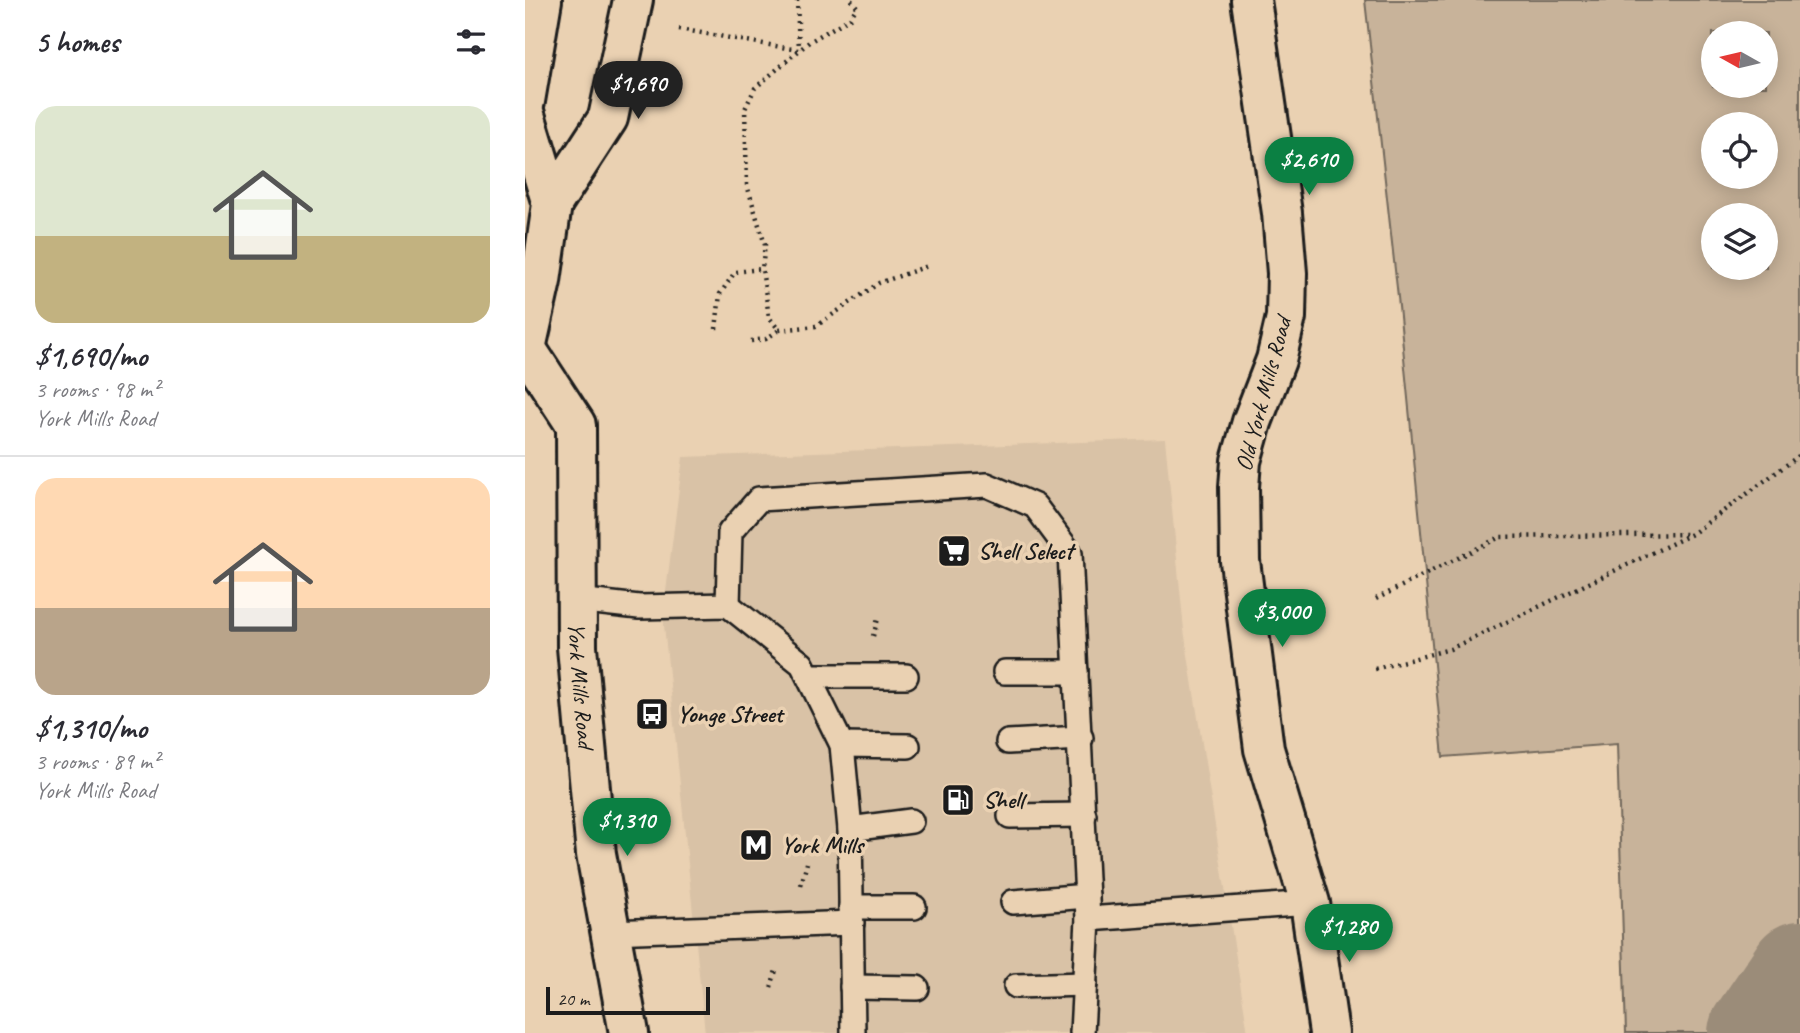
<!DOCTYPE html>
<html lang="en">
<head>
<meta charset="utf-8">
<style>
  :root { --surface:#fff; --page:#f2f2f3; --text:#2b2b33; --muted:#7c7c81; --line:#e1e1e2; --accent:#0b8043 }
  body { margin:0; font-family:Caveat,sans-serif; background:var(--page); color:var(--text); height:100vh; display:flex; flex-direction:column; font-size:26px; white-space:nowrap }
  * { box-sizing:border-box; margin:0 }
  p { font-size:23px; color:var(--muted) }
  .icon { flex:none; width:38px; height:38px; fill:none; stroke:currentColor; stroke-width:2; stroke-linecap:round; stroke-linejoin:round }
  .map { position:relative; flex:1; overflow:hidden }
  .panel { display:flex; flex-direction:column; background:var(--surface); width:525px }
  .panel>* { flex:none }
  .needle { width:46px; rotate:278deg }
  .tools { position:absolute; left:1176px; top:21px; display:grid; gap:14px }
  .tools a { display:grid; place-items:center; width:77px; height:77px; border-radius:50%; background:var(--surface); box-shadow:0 4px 18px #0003; font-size:35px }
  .scale { position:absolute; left:21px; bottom:18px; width:164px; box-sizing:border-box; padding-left:7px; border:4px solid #1c1c1c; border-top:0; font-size:19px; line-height:24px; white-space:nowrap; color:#1c1c1c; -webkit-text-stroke:5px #ead1b2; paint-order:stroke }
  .price { position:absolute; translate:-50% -60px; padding:0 16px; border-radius:24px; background:var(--accent); color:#fff; font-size:23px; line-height:46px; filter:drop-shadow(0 2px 4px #0008) }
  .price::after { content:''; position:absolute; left:50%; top:42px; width:21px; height:16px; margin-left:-10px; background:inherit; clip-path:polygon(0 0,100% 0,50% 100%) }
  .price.on { background:#222; color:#fff }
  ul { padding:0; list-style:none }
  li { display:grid; align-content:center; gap:14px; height:371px; padding:0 35px }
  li+li { border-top:2px solid var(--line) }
  li span { display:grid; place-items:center; height:217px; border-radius:21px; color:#555 }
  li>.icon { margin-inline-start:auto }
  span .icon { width:126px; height:126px; fill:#fffc; stroke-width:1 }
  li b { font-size:30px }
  h2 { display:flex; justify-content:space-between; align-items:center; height:84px; padding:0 35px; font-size:30px }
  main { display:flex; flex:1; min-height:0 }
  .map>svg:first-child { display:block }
  .built { fill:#d9c2a6 }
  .park { fill:#c8b39a; stroke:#72685b; stroke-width:2; fill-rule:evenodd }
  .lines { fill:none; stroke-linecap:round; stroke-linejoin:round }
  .river { stroke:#9b8c79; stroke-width:100 }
  .service-casing { stroke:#1c1c1c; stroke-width:28 }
  .minor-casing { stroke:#1c1c1c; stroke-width:44 }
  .secondary-casing { stroke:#1c1c1c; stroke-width:44 }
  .path { stroke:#1c1c1c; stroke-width:4.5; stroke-dasharray:2 5; stroke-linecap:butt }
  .service { stroke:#ead1b2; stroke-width:23 }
  .minor { stroke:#ead1b2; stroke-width:38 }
  .secondary { stroke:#ead1b2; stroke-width:38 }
  .labels { text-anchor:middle; stroke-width:7; stroke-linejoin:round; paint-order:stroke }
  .street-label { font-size:24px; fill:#1c1c1c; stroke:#ead1b2 }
  .poi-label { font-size:24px; font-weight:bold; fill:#1c1c1c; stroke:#ead1b2; text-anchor:start }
</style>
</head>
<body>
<main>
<section class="panel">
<h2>5 homes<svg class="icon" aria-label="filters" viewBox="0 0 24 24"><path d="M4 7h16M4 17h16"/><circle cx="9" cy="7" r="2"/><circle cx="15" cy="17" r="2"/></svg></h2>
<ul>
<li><span style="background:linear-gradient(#dfe7d0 60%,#c2b280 0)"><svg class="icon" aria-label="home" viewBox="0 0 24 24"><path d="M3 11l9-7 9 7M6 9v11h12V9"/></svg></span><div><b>$1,690/mo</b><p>3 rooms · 98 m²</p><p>York Mills Road</p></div></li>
<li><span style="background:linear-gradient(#ffd9b3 60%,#b9a48a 0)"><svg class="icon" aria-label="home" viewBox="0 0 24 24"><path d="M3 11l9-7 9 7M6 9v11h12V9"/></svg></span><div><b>$1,310/mo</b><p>3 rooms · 89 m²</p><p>York Mills Road</p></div></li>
</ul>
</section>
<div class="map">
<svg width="1275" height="1033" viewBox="0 0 1275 1033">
  <rect width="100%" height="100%" fill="#ead1b2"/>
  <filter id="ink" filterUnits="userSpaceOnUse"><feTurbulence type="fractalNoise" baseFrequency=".0143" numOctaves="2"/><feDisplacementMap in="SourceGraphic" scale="14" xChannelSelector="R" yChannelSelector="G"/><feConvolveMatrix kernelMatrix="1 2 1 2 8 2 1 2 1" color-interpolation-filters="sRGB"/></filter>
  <g filter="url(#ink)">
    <!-- built -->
    <path class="built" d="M 640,439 L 659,630 L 723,1033 L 180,1033 L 138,615 L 158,457 Z"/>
    <!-- park -->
    <path class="park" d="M 840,0 L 1275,0 L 1275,1033 L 1101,1033 L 1092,744 L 918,757 L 874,306 ZM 1188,33 L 1241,33 L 1241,86 L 1188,86 ZM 1188,124 L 1241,124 L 1241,177 L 1188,177 ZM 1188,215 L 1241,215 L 1241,268 L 1188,268 Z"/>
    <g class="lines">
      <!-- river -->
      <path class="river" d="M 1233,1033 L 1275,971"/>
      <defs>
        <g id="service">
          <path d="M 52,600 L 114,607 L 203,605 L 277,664 L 317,745 L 325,829 L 328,1033"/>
          <path d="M 203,605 L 205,532 L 234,499 L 462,485 L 510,506 L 545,553 L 563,919"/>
          <path d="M 480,672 L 551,672"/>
          <path d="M 284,676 L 381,676"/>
          <path d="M 483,742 L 556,738"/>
          <path d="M 317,745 L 383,746"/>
          <path d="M 485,816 L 559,815"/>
          <path d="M 325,829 L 386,821"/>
          <path d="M 488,902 L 562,896"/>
          <path d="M 326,907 L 389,907"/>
          <path d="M 85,932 L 327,923"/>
          <path d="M 491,986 L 560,984"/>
          <path d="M 327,987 L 392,988"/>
          <path d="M 557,1033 L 563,919 L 785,903"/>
        </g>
        <path id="minor" d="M 726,0 L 757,213 L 762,273 L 761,317 L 751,360 L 727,422 L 716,461 L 714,487 L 715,561 L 739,749 L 785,903 L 804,1033"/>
        <g id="secondary">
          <path d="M 0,101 L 17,0"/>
          <path d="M 0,115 L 27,204 L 16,281 L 0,353"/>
          <path d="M 27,204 L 83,118 L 108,0"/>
          <path id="s1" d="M 2,350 L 51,425 L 52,647 L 71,854 L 104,1033"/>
        </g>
      </defs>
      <!-- service casing -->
      <use href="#service" class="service-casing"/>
      <!-- minor casing -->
      <use href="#minor" class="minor-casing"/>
      <!-- secondary casing -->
      <use href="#secondary" class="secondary-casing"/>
      <!-- path -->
      <g class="path">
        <path d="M 272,0 L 274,49"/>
        <path d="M 326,0 L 332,7 L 325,18 L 284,42 L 230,88 L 220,109 L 222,185 L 240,245 L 237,269 L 244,317 L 254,330 L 291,326 L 354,283 L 403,266"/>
        <path d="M 154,29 L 273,50"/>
        <path d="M 191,329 L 195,294 L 210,272 L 237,269"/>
        <path d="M 226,341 L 241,339 L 254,330"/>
        <path d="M 851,599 L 975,537 L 1165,534"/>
        <path d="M 348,636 L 353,619"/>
        <path d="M 850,669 L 925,649 L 1167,534 L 1275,455"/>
        <path d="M 276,885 L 282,863"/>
        <path d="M 246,987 L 252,967"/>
      </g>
      <!-- service -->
      <use href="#service" class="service"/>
      <!-- minor -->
      <use href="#minor" class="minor"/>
      <!-- secondary -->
      <use href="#secondary" class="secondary"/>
    </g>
  </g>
  <!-- icons -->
  <defs>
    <symbol id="supermarket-square" viewBox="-11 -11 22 22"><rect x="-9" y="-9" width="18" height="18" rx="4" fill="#1c1c1c" stroke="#ead1b2"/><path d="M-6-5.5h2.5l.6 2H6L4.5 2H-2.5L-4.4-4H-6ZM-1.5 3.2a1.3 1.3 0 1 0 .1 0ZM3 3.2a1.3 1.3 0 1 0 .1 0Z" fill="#fff"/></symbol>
    <symbol id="bus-square" viewBox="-11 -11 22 22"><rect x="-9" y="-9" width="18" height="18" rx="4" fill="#1c1c1c" stroke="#ead1b2"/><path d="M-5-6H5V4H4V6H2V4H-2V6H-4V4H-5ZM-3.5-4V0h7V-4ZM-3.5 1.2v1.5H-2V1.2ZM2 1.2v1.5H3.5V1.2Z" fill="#fff"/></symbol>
    <symbol id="fuel-square" viewBox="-11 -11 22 22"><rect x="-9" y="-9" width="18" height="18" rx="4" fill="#1c1c1c" stroke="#ead1b2"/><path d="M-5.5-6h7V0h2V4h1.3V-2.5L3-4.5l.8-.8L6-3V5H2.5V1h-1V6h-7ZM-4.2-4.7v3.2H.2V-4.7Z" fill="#fff"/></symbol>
    <symbol id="metro-square" viewBox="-11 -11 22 22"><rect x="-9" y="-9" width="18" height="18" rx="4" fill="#1c1c1c" stroke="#ead1b2"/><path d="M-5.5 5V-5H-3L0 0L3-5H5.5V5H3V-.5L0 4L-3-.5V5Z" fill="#fff"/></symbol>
  </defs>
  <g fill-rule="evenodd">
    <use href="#supermarket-square" x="410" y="532" width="38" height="38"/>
    <use href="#bus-square" x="108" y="695" width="38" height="38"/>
    <use href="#fuel-square" x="414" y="781" width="38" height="38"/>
    <use href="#metro-square" x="212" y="826" width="38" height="38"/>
  </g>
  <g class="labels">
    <!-- street labels -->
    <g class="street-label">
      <text transform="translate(738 394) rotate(-75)" y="8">Old York Mills Road</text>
      <text dy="8" stroke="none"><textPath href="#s1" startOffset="350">York Mills Road</textPath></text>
    </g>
    <!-- poi labels -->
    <g class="poi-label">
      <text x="453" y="559">Shell Select</text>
      <text x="152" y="722">Yonge Street</text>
      <text x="458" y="808">Shell</text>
      <text x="256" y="853">York Mills</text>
    </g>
  </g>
</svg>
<div class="tools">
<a><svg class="needle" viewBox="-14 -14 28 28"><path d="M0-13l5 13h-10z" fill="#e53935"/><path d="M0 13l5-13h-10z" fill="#7c7c81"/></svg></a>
<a><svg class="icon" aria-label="locate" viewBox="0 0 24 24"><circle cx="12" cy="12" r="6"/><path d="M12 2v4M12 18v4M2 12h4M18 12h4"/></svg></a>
<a><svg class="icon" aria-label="layers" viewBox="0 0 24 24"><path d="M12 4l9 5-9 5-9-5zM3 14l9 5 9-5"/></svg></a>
</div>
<div class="scale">20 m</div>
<b class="price on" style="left:113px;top:121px">$1,690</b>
<b class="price" style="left:784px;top:197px">$2,610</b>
<b class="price" style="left:757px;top:649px">$3,000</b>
<b class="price" style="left:102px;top:858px">$1,310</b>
<b class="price" style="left:824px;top:964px">$1,280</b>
</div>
</main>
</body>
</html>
